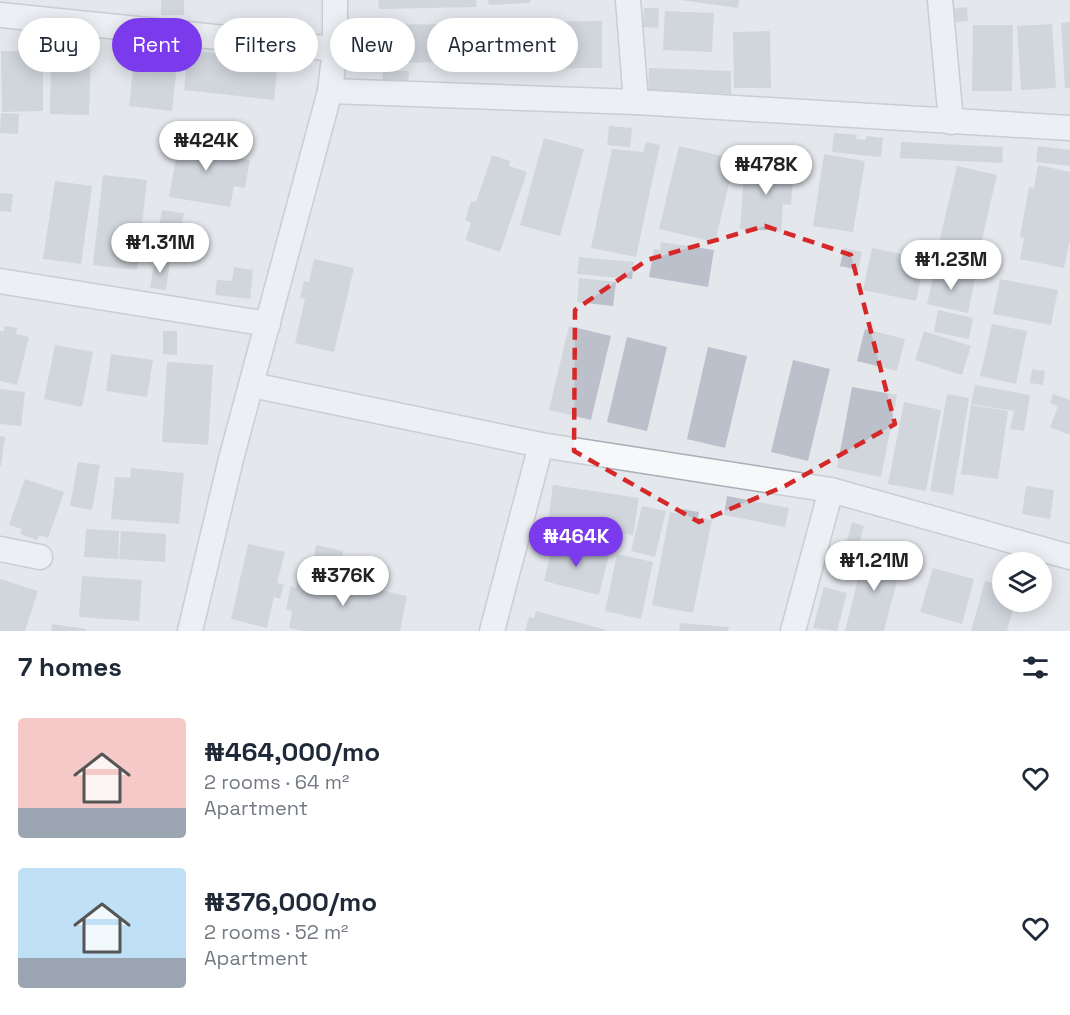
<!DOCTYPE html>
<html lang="en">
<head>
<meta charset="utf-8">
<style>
  :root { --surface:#fff; --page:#f2f2f3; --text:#1f2937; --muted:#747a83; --accent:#7c3aed }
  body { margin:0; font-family:"Space Grotesk",sans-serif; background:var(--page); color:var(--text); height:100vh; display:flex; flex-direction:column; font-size:22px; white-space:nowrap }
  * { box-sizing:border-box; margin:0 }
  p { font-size:20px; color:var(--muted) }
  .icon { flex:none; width:33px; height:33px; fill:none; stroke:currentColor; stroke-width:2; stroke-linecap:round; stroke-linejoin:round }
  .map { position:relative; height:631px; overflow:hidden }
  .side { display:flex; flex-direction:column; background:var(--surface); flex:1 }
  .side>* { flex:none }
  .guide { position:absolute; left:18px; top:18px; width:600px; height:54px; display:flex; gap:12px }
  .tools { position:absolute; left:992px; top:552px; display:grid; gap:12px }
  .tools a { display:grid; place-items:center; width:60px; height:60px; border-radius:50%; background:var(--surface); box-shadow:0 3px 15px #0003; font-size:30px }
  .price { position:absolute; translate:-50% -51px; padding:0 14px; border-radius:21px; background:#fff; color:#222; font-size:20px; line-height:39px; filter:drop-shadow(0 2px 3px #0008) }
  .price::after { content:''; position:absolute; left:50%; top:36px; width:18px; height:14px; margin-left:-9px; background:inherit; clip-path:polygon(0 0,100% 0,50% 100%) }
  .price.selected { background:var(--accent); color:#fff }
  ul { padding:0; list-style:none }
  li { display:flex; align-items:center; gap:18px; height:150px; padding:0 18px }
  li span { display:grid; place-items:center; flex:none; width:168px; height:120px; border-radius:6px; color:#555 }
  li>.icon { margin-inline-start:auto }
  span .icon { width:72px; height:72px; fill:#fffc; stroke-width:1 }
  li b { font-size:26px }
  h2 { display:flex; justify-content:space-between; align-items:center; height:72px; padding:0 18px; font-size:26px }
  .pill { padding:0 21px; border-radius:27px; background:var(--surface); box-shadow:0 3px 15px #0003; font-size:21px; line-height:54px }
  .pill.selected { background:var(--accent); color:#fff }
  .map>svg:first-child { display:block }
  .building { fill:#bbc0ca }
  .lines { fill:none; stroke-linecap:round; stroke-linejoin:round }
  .minor-casing { stroke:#a9aeb7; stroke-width:27 }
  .minor { stroke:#f7f8fa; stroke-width:24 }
  .marked { fill:none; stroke:#d62828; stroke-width:4.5; stroke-dasharray:12 8; stroke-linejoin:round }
</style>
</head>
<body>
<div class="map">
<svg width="1070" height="631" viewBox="0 0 1070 631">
  <rect width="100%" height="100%" fill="#e4e7ec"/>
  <!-- building -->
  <g class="building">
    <rect x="161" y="0" width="23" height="15"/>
    <path d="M 378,0 L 476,0 L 477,7 L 379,9 Z"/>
    <path d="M 488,0 L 530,0 L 530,3 L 489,5 Z"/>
    <path d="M 681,0 L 739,0 L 738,8 Z"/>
    <path d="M 967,7 L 968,21 L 948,23 L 947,9 Z"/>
    <path d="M 644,8 L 659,8 L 658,28 L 643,27 Z"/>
    <path d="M 665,11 L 714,13 L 712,52 L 663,50 Z"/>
    <path d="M 602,21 L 602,68 L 486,69 L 485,42 L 491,42 L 491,22 Z"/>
    <path d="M 1070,22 L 1070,88 L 1065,88 L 1061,23 Z"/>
    <path d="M 457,24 L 457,62 L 366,63 L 365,25 Z"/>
    <path d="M 1052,24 L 1056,88 L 1021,90 L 1017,26 Z"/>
    <path d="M 973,25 L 1013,25 L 1012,91 L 972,91 Z"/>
    <path d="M 770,31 L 771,88 L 734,88 L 733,32 Z"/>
    <path d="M 51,50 L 91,51 L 89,115 L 50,114 Z"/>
    <path d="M 188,50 L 278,60 L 274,100 L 184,90 Z"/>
    <path d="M 1,51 L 43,51 L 43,111 L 2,112 Z"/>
    <path d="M 135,52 L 178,57 L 172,111 L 129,106 Z"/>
    <path d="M 649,68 L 731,71 L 731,94 L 648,91 Z"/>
    <path d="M 383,71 L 409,71 L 408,88 L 382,88 Z"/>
    <path d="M 1,113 L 19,114 L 18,134 L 0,133 Z"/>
    <path d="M 609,126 L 632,128 L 630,147 L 607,145 Z"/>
    <path d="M 181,131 L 219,138 L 216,154 L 250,160 L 245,188 L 234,186 L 230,207 L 169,197 Z"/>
    <path d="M 834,133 L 857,135 L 856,139 L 866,140 L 866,136 L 883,138 L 881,157 L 832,152 Z"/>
    <path d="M 544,138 L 584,149 L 560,236 L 520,225 Z"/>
    <path d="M 646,142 L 660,145 L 636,257 L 591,248 L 612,149 L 643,152 Z"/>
    <path d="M 901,142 L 1003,147 L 1002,163 L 900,158 Z"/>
    <path d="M 679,146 L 735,159 L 715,242 L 659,229 Z"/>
    <path d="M 1038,146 L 1070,150 L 1070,166 L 1036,162 Z"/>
    <path d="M 824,154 L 865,161 L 853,232 L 813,226 Z"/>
    <path d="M 492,155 L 510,161 L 509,166 L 527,172 L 500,252 L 465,240 L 471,223 L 465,220 L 471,201 L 476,202 Z"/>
    <path d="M 745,162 L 794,166 L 791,205 L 783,204 L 781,231 L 740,229 Z"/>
    <path d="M 1038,165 L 1070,172 L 1070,240 L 1064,268 L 1020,259 L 1024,238 L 1020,237 L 1029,187 L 1034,188 Z"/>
    <path d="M 957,166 L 997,175 L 977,260 L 937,252 Z"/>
    <path d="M 103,175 L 147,180 L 137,270 L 93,265 Z"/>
    <path d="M 55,181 L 92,186 L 81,264 L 43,259 Z"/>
    <path d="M 0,193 L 13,194 L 11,212 L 0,211 Z"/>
    <path d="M 162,210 L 184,213 L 176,256 L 154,253 Z"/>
    <path d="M 661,242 L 714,250 L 708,287 L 649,277 L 654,249 L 660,250 Z"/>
    <path d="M 844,248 L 862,252 L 858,270 L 840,266 Z"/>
    <path d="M 872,248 L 925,259 L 916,301 L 863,290 Z"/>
    <path d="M 579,257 L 634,262 L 632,279 L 577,274 Z"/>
    <path d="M 155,258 L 170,260 L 166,290 L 150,288 Z"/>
    <path d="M 314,259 L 354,268 L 334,352 L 295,343 L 305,299 L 300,298 L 304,281 L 309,282 Z"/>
    <path d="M 234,267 L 253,270 L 250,299 L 215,295 L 217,280 L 232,281 Z"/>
    <path d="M 935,269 L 975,278 L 968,313 L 927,304 Z"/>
    <path d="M 579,278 L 616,282 L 613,306 L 577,302 Z"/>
    <path d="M 1000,279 L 1058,290 L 1051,325 L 993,314 Z"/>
    <path d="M 938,310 L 973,318 L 969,339 L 934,332 Z"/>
    <path d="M 992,324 L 1027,331 L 1016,384 L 980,376 Z"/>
    <path d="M 5,326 L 17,328 L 16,334 L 29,337 L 17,385 L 0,381 L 0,331 L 4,331 Z"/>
    <path d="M 569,326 L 611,336 L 591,420 L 549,410 Z"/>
    <path d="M 865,329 L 905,339 L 897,371 L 857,361 Z"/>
    <path d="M 163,331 L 177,331 L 177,355 L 163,354 Z"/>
    <path d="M 924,331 L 971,346 L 962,375 L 915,360 Z"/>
    <path d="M 627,337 L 667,347 L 647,431 L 607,422 Z"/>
    <path d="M 55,345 L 93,352 L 82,407 L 44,399 Z"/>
    <path d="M 708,347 L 747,356 L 725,448 L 687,439 Z"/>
    <path d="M 111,354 L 153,360 L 147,397 L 106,391 Z"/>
    <path d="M 793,360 L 830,369 L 808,461 L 771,452 Z"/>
    <path d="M 167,362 L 213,365 L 208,445 L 162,442 Z"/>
    <path d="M 1032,369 L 1045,371 L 1043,385 L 1030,383 Z"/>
    <path d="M 975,385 L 1030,395 L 1024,431 L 1010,429 L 1014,411 L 971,404 Z"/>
    <path d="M 852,387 L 897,395 L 881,477 L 837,468 Z"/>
    <path d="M 0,389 L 25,392 L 21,426 L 0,424 Z"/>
    <path d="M 947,394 L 969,398 L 953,495 L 930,491 Z"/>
    <path d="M 1053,394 L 1070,400 L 1070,435 L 1050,427 L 1058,406 L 1050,403 Z"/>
    <path d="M 904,402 L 941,410 L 926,491 L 888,484 Z"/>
    <path d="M 971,405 L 1008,411 L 998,479 L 961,474 Z"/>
    <path d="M 0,436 L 5,437 L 1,466 L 0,465 Z"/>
    <path d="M 78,462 L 100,465 L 92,510 L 70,506 Z"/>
    <path d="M 131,468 L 184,473 L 179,524 L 111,519 L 115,477 L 130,478 Z"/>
    <path d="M 25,479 L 64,492 L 48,538 L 39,535 L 37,540 L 20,534 L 22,529 L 9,525 Z"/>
    <path d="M 553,485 L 639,498 L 633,535 L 548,522 Z"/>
    <path d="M 1026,486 L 1054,490 L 1050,519 L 1022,514 Z"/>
    <path d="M 727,496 L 789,508 L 785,527 L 724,515 Z"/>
    <path d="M 642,506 L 666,511 L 655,557 L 631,551 Z"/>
    <path d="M 682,509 L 699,512 L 698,518 L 712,520 L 693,613 L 652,605 L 670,512 L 680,514 Z"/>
    <path d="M 852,522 L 864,526 L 859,544 L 847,541 Z"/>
    <path d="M 86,529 L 119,531 L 118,559 L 84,557 Z"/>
    <path d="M 121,531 L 166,534 L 165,562 L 119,559 Z"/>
    <path d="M 554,541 L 609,555 L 599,595 L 544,581 Z"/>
    <path d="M 248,544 L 285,552 L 277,583 L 284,585 L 280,599 L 274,597 L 267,628 L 231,619 Z"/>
    <path d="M 316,545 L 343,551 L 341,562 L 314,556 Z"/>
    <path d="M 866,548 L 903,557 L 884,631 L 845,631 Z"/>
    <path d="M 617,554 L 653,562 L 641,619 L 605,611 Z"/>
    <path d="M 933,568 L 974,579 L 962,624 L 920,612 Z"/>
    <path d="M 300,572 L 407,596 L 400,631 L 304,631 L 289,628 L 292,611 L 286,609 L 291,586 L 296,588 Z"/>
    <path d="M 82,576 L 142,580 L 139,621 L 79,617 Z"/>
    <path d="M 1041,576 L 1047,578 L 1043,593 L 1041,593 Z"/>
    <path d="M 0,579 L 38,591 L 25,631 L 0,631 Z"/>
    <path d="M 985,581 L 1002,586 L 1002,602 L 1015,602 L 1007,631 L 971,631 Z"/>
    <path d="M 824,587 L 847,593 L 837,631 L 813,628 Z"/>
    <path d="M 536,611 L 606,630 L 606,631 L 525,631 L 529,617 L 534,618 Z"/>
    <path d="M 680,623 L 729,627 L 728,631 L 679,631 Z"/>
    <path d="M 52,624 L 86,629 L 85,631 L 51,631 Z"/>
  </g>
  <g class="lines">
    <defs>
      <g id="minor">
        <path d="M 628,0 L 636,102"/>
        <path d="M 940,0 L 951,122"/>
        <path d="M 0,15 L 335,49"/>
        <path d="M 330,91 L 636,102 L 1070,128"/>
        <path d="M 0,281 L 268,324"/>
        <path d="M 252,385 L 541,445 L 831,490 L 1070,557"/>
        <path d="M 0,549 L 40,557"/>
        <path d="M 190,631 L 231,459 L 330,91 L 335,49 L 335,0"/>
        <path d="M 492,631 L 541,445"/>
        <path d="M 793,631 L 831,490"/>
      </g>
    </defs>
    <!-- minor casing -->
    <use href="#minor" class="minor-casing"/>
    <!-- minor -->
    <use href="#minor" class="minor"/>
  </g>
  <!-- marked area -->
  <path d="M0 0H1070V631H0ZM 765,226 L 851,255 L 895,424 L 785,486 L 699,522 L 574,451 L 575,310 L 647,260 Z" fill="#e4e7ec" fill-opacity=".55" fill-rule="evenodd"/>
  <path class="marked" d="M 765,226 L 851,255 L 895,424 L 785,486 L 699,522 L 574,451 L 575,310 L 647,260 Z"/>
</svg>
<div class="tools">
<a><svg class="icon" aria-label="layers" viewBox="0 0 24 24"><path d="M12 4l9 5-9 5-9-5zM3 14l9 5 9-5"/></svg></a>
</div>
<b class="price" style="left:206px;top:172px">₦424K</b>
<b class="price" style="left:766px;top:196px">₦478K</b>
<b class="price" style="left:160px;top:274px">₦1.31M</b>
<b class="price" style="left:951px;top:291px">₦1.23M</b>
<b class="price selected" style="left:576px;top:568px">₦464K</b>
<b class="price" style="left:874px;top:592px">₦1.21M</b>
<b class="price" style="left:343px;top:607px">₦376K</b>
<div class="guide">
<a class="pill">Buy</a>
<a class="pill selected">Rent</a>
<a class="pill">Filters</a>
<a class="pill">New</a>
<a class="pill">Apartment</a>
</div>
</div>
<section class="side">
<h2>7 homes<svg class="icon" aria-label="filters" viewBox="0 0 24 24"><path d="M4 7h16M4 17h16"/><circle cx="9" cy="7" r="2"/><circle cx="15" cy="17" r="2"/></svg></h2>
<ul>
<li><span style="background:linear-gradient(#f6c9c9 75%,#9aa5b1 0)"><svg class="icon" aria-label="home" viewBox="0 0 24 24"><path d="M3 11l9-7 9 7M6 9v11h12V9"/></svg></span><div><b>₦464,000/mo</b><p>2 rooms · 64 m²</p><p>Apartment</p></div><svg class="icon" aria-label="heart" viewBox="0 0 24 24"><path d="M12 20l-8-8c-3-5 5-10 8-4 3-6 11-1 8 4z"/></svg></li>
<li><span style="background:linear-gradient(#bfe0f5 75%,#9aa5b1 0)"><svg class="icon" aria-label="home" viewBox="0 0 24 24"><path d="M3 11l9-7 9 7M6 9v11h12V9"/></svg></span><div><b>₦376,000/mo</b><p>2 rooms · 52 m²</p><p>Apartment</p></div><svg class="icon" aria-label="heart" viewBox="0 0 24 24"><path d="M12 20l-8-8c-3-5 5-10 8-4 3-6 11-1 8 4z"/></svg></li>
</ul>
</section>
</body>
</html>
